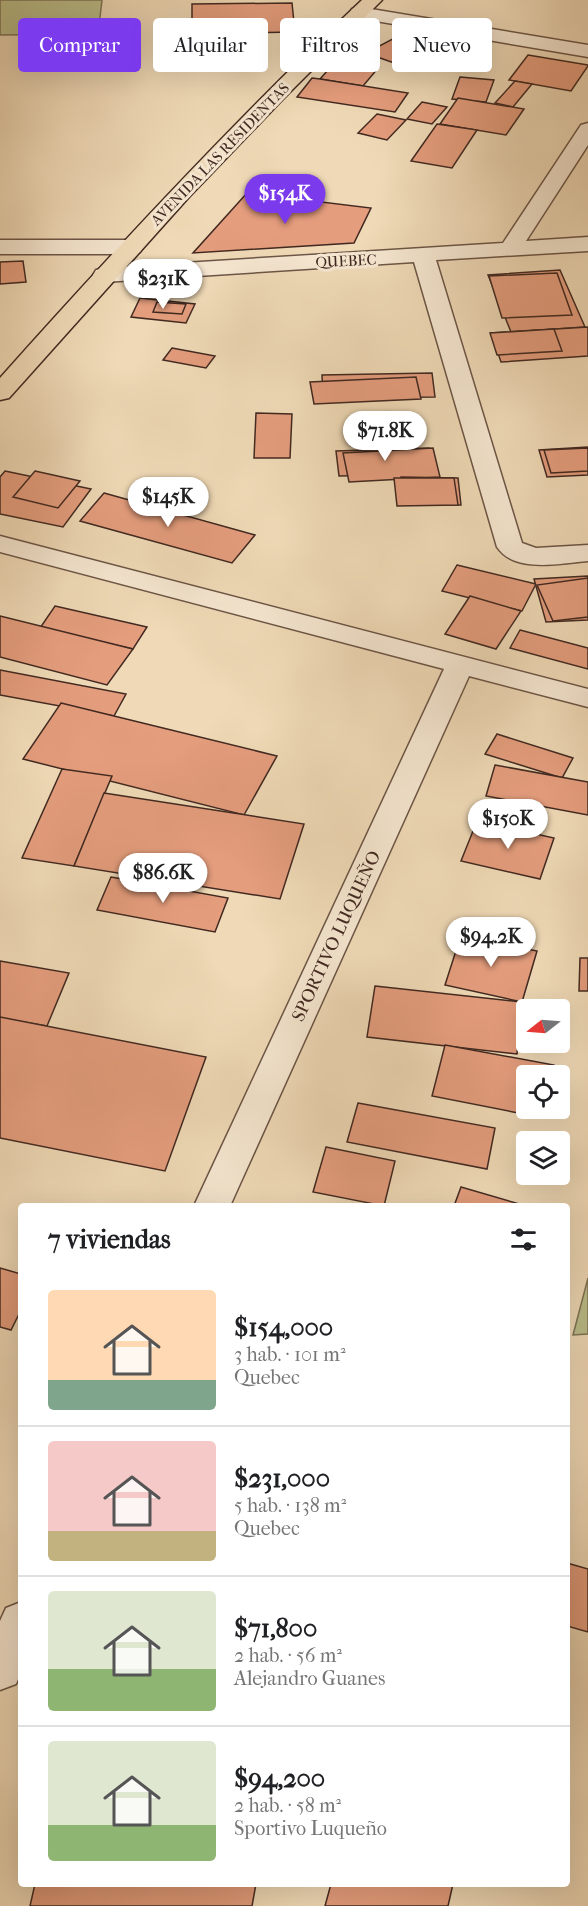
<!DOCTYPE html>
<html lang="es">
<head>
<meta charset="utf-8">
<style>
  :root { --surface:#fff; --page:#f6f6f6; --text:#202124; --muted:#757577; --line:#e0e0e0; --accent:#7c3aed }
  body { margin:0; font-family:"IM FELL French Canon",serif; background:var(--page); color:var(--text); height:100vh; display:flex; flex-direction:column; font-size:22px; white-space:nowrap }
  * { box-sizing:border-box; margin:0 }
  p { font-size:20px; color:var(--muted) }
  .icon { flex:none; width:33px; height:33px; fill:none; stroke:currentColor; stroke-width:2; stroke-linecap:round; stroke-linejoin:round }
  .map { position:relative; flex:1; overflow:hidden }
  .details { position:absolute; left:18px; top:1203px; width:552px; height:684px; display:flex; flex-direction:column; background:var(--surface); border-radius:6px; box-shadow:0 6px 24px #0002 }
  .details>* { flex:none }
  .top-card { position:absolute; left:18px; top:18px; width:552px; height:54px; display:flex; gap:12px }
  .needle { width:39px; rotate:253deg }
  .buttons { position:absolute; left:516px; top:999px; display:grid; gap:12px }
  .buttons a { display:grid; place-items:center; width:54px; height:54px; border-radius:6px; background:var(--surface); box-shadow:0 6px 24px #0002; font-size:30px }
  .price { position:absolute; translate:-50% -51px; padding:0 14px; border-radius:21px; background:#fff; color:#222; font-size:20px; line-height:39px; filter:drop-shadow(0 2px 3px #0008) }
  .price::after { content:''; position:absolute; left:50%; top:36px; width:18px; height:14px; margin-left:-9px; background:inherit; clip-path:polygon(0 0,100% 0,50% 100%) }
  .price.active { background:var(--accent); color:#fff }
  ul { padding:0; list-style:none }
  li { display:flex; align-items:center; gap:18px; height:150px; padding:0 30px }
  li+li { border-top:2px solid var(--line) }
  li span { display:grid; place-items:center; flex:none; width:168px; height:120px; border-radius:6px; color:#555 }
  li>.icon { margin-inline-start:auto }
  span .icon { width:72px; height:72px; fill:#fffc; stroke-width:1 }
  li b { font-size:26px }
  h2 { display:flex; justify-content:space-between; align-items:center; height:72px; padding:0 30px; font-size:26px }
  .pill { padding:0 21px; border-radius:6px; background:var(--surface); box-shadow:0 6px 24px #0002; font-size:21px; line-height:54px }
  .pill.active { background:var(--accent); color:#fff }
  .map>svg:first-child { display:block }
  .green { fill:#bbbf8c; stroke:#7e7456; stroke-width:1.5 }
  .building { fill:#e49d7d; stroke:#412921; stroke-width:1.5 }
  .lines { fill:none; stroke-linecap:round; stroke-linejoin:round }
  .minor-casing { stroke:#6c5546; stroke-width:3 }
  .primary-casing { stroke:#412921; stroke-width:3 }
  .minor { fill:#f5e6d0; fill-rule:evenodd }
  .primary { fill:#efd9b6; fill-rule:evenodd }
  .labels { text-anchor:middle; stroke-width:6; stroke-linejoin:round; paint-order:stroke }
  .far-street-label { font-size:15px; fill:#412921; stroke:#f5e6d0 }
  .street-label { font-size:18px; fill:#412921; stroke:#f5e6d0 }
</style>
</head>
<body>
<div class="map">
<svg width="588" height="1906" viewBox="0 0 588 1906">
  <rect width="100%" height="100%" fill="#efd9b6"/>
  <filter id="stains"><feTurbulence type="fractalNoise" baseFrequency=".00333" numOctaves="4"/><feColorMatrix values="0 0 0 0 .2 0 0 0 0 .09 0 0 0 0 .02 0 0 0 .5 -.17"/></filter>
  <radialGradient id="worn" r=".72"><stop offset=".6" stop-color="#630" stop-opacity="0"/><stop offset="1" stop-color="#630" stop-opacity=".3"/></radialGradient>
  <!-- green -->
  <g class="green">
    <path d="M 0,0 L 102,0 L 98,34 L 0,35 Z"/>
    <path d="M 588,1278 L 588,1334 L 573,1335 Z"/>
  </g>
  <!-- building -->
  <g class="building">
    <path d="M 292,3 L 295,32 L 192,34 L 192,4 Z"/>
    <path d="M 402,34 L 449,51 L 414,70 L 366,53 Z"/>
    <path d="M 528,55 L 588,65 L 588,66 L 571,91 L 509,80 Z"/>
    <path d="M 337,60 L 379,67 L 363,86 L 320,79 Z"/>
    <path d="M 460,77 L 494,80 L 486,102 L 452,99 Z"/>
    <path d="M 312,78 L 320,79 L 408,93 L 395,112 L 297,97 Z"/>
    <path d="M 515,81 L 532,84 L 513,107 L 495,103 Z"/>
    <path d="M 458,98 L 524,109 L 506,135 L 440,124 Z"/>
    <path d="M 422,102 L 447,107 L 432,124 L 407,119 Z"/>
    <path d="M 377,114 L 406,120 L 387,140 L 358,133 Z"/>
    <path d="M 437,124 L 477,130 L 452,168 L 411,161 Z"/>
    <path d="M 247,193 L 371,208 L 354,243 L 193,253 Z"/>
    <path d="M 23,261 L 26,282 L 0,284 L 0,262 Z"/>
    <path d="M 560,270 L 585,327 L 511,332 L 488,275 Z"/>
    <path d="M 557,273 L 572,315 L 502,318 L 489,276 Z"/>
    <path d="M 140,298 L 195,304 L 186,323 L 131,317 Z"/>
    <path d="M 157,302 L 186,304 L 182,314 L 153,312 Z"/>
    <path d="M 588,327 L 588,356 L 501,362 L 491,333 Z"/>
    <path d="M 554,329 L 562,351 L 497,355 L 490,333 Z"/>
    <path d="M 172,348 L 215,356 L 206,368 L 163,360 Z"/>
    <path d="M 432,373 L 435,397 L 323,398 L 322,375 Z"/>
    <path d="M 416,377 L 421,399 L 314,404 L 310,382 Z"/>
    <path d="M 256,413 L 292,414 L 290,458 L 254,458 Z"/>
    <path d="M 588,447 L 588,475 L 547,477 L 539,450 Z"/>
    <path d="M 429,448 L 433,474 L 339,476 L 336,451 Z"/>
    <path d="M 433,448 L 440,477 L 349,482 L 343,453 Z"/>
    <path d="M 588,448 L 588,471 L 551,473 L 544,450 Z"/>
    <path d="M 5,471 L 91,489 L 63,527 L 0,514 L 0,477 Z"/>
    <path d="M 35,471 L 80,481 L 58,508 L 13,497 Z"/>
    <path d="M 401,477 L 458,478 L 461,505 L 403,505 Z"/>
    <path d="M 394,478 L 454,478 L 458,505 L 397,506 Z"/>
    <path d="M 104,493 L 255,535 L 232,563 L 80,521 Z"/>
    <path d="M 457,565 L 536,584 L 522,611 L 442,591 Z"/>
    <path d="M 588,576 L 588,620 L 546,622 L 534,579 Z"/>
    <path d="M 588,578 L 588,617 L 553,621 L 537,585 Z"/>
    <path d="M 470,596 L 521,611 L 496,649 L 445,634 Z"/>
    <path d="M 55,606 L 147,627 L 133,649 L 40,628 Z"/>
    <path d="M 0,616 L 133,649 L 107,685 L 0,657 Z"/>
    <path d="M 520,630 L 588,648 L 588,669 L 510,648 Z"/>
    <path d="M 0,670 L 126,694 L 114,716 L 0,695 Z"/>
    <path d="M 61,703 L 114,716 L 277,756 L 244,815 L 23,759 Z"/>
    <path d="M 497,734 L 573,758 L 562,778 L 485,754 Z"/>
    <path d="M 495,765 L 588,782 L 588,815 L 486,796 Z"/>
    <path d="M 62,769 L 112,776 L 74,866 L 22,858 Z"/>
    <path d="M 104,793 L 304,824 L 280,899 L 74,866 Z"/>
    <path d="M 477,821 L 554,838 L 540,879 L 461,861 Z"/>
    <path d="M 111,877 L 228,898 L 215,932 L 97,910 Z"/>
    <path d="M 461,935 L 537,951 L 522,1002 L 445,985 Z"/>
    <path d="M 580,958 L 588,958 L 588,991 L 579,991 Z"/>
    <path d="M 0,961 L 69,973 L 47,1026 L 0,1018 Z"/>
    <path d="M 375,986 L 522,1002 L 517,1054 L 367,1037 Z"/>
    <path d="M 0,1017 L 206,1057 L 165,1171 L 0,1138 Z"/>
    <path d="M 445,1045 L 554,1065 L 552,1076 L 526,1076 L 526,1108 L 546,1108 L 544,1118 L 432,1096 Z"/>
    <path d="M 358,1103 L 495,1128 L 487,1169 L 347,1142 Z"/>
    <path d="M 326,1147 L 395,1161 L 384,1206 L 313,1192 Z"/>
    <path d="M 461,1187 L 526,1206 L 454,1206 Z"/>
    <path d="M 0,1268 L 21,1274 L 21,1310 L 11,1330 L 0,1327 Z"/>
    <path d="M 567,1563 L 588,1569 L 588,1632 L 567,1626 Z"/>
    <path d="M 35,1884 L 256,1884 L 252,1906 L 30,1906 Z"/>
    <path d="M 331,1884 L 453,1884 L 448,1906 L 325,1906 Z"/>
  </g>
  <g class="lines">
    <defs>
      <g id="minor">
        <path d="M 359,7 L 588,45 L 588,57 L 352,17 L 350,13 L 352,9 Z"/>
        <path d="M 588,123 L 588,145 L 526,241 L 588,237 L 588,251 L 436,260 L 522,543 L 536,548 L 588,545 L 588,561 C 561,563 515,574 497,547 L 414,262 L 104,282 L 96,280 L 93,275 L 96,270 L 104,268 L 503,243 L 581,125 Z"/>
        <path d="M 0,240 L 132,240 L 140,242 L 143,247 L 140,252 L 132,254 L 0,254 Z"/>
        <path d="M 0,536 L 588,689 L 588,707 L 469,676 L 230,1206 L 194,1206 L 444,669 L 0,552 Z"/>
        <path d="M 21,1602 L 21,1672 L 16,1684 L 0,1690 L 0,1621 L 6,1608 Z"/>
      </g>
      <path id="primary" d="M 362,0 L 382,0 L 283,99 L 189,197 L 9,398 L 0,400 L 0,378 C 116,248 235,120 362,0 Z"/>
    </defs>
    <!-- minor casing -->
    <use href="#minor" class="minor-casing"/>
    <!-- primary casing -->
    <use href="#primary" class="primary-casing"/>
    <!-- minor -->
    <use href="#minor" class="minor"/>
    <!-- primary -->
    <use href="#primary" class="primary"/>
  </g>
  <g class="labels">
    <!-- far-street labels -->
    <g class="far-street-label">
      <text transform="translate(220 154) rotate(-46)" y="5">AVENIDA LAS RESIDENTAS</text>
      <text transform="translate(346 261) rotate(-3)" y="5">QUEBEC</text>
    </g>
    <!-- street labels -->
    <g class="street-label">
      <text transform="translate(336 936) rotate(-65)" y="6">SPORTIVO LUQUEÑO</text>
    </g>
  </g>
  <rect width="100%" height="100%" filter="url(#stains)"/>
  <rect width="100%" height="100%" fill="url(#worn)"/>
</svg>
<div class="buttons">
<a><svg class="needle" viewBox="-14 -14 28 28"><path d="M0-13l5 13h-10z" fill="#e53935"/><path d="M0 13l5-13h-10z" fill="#757577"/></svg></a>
<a><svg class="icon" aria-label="locate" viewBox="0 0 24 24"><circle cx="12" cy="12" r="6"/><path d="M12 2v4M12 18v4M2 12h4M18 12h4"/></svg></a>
<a><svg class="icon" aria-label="layers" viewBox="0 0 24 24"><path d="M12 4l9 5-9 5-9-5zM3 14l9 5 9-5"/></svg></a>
</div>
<b class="price active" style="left:285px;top:225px">$154K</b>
<b class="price" style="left:163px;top:310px">$231K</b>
<b class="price" style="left:385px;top:462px">$71.8K</b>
<b class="price" style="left:168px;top:528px">$145K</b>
<b class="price" style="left:508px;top:850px">$150K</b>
<b class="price" style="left:163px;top:904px">$86.6K</b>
<b class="price" style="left:491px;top:968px">$94.2K</b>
<div class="top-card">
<a class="pill active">Comprar</a>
<a class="pill">Alquilar</a>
<a class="pill">Filtros</a>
<a class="pill">Nuevo</a>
</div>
<section class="details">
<h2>7 viviendas<svg class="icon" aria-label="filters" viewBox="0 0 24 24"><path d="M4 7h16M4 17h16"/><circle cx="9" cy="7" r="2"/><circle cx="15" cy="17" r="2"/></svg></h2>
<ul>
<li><span style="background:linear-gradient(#ffd9b3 75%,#7fa58c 0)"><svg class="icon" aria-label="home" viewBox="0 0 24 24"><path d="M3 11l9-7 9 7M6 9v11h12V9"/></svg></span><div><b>$154,000</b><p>3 hab. · 101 m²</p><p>Quebec</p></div></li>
<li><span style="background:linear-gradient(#f6c9c9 75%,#c2b280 0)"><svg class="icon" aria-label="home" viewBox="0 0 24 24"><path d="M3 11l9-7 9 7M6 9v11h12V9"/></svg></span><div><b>$231,000</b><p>5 hab. · 138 m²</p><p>Quebec</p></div></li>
<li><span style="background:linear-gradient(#dfe7d0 65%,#8fb573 0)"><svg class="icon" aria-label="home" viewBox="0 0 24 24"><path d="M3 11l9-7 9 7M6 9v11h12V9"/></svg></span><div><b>$71,800</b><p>2 hab. · 56 m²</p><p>Alejandro Guanes</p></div></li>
<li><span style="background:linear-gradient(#dfe7d0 70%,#8fb573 0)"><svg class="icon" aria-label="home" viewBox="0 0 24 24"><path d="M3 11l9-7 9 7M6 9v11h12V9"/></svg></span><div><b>$94,200</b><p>2 hab. · 58 m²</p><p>Sportivo Luqueño</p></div></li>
</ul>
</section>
</div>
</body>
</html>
